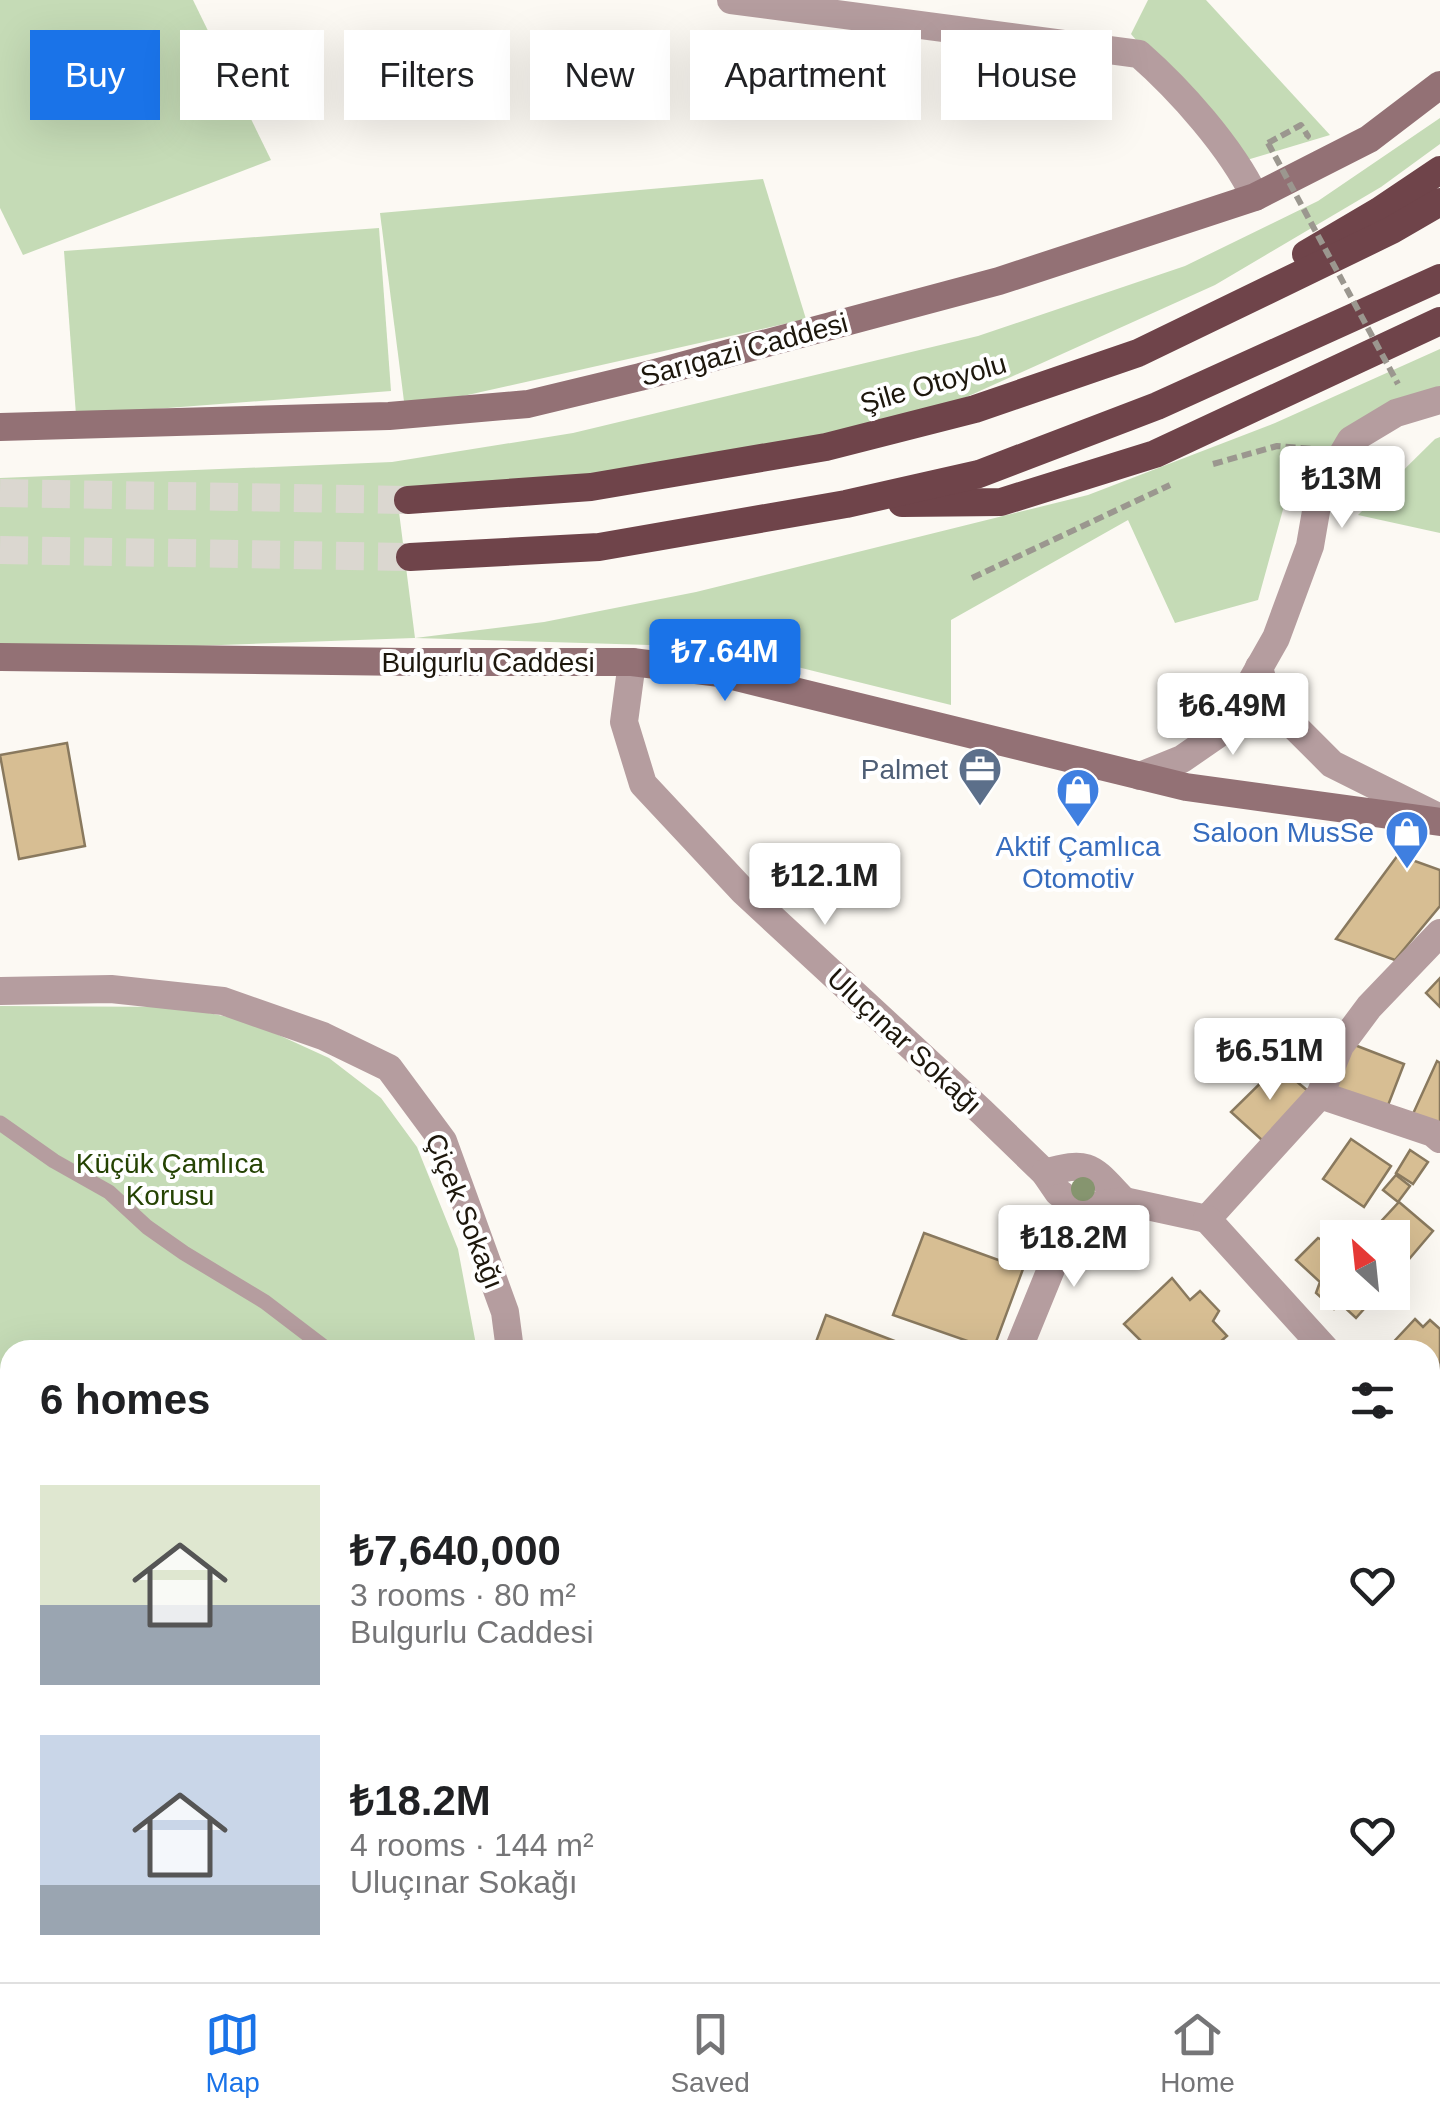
<!DOCTYPE html>
<html lang="en">
<head>
<meta charset="utf-8">
<style>
  :root { --surface:#fff; --page:#f2f2f2; --text:#202124; --muted:#757577; --line:#e0e0e0; --accent:#1a73e8 }
  body { margin:0; font-family:Helvetica,sans-serif; background:var(--page); color:var(--text); height:100vh; display:flex; flex-direction:column; font-size:38px; white-space:nowrap }
  * { box-sizing:border-box; margin:0 }
  p { font-size:32px; color:var(--muted) }
  .icon { flex:none; width:55px; height:55px; fill:none; stroke:currentColor; stroke-width:2; stroke-linecap:round; stroke-linejoin:round }
  .map { position:relative; flex:1; overflow:hidden }
  .details { position:absolute; left:0px; top:1340px; width:1440px; height:642px; display:flex; flex-direction:column; background:var(--surface); border-radius:30px 30px 0 0; box-shadow:0 10px 40px #0002 }
  .details>* { flex:none }
  .banner { position:absolute; left:30px; top:30px; width:1380px; height:90px; display:flex; gap:20px }
  .needle { width:65px; rotate:333deg }
  .controls { position:absolute; left:1320px; top:1220px; display:grid; gap:20px }
  .controls a { display:grid; place-items:center; width:90px; height:90px; border-radius:0px; background:var(--surface); box-shadow:0 10px 40px #0002; font-size:50px }
  .price { position:absolute; translate:-50% -85px; padding:0 22px; border-radius:10px; background:#fff; color:#222; font-size:32px; line-height:65px; filter:drop-shadow(0 2px 5px #0008) }
  .price::after { content:''; position:absolute; left:50%; top:60px; width:30px; height:22px; margin-left:-15px; background:inherit; clip-path:polygon(0 0,100% 0,50% 100%) }
  .price.on { background:var(--accent); color:#fff }
  ul { padding:0; list-style:none }
  li { display:flex; align-items:center; gap:30px; height:250px; padding:0 40px }
  li span { display:grid; place-items:center; flex:none; width:280px; height:200px; border-radius:0px; color:#555 }
  li>.icon { margin-inline-start:auto }
  span .icon { width:120px; height:120px; fill:#fffc; stroke-width:1 }
  li b { font-size:42px }
  h2 { display:flex; justify-content:space-between; align-items:center; height:120px; padding:0 40px; font-size:42px }
  .pill { padding:0 35px; border-radius:0px; background:var(--surface); box-shadow:0 10px 40px #0002; font-size:35px; line-height:90px }
  .pill.on { background:var(--accent); color:#fff }
  .dock { display:flex; justify-content:space-around; align-items:center; height:140px; border-top:2px solid var(--line); background:var(--surface); font-size:28px; color:var(--muted) }
  .dock a { display:grid; justify-items:center; gap:5px }
  .dock .on { color:var(--accent) }
  .map>svg:first-child { display:block }
  .green { fill:#c5dbb6 }
  .building { fill:#d7be93; stroke:#89795e; stroke-width:2.5 }
  .lines { fill:none; stroke-linecap:round; stroke-linejoin:round }
  .trunk-tunnel { stroke:#dbd7d0; stroke-width:28; stroke-dasharray:28 14; stroke-linecap:butt }
  .path { stroke:#9b978f; stroke-width:6; stroke-dasharray:10 5; stroke-linecap:butt }
  .service { stroke:#b59d9f; stroke-width:15 }
  .minor { stroke:#b59d9f; stroke-width:28 }
  .tertiary { stroke:#b59d9f; stroke-width:28 }
  .secondary { stroke:#937175; stroke-width:28 }
  .trunk { stroke:#6f444a; stroke-width:28 }
  .path-bridge { stroke:#9b978f; stroke-width:6; stroke-dasharray:10 5; stroke-linecap:butt }
  .tree { fill:#86956f }
  .labels { text-anchor:middle; stroke-width:8; stroke-linejoin:round; paint-order:stroke }
  .street-label { font-size:28px; fill:#1d170c; stroke:#fff }
  .service-label { font-size:28px; fill:#4e5e75; stroke:#fff; text-anchor:end }
  .shop-label { font-size:28px; fill:#366cbe; stroke:#fff; text-anchor:end }
  .park-label { font-size:28px; fill:#254303; stroke:#fff }
</style>
</head>
<body>
<div class="map">
<svg width="1440" height="1982" viewBox="0 0 1440 1982">
  <rect width="100%" height="100%" fill="#fcf9f3"/>
  <!-- green -->
  <g class="green">
    <path d="M 0,0 L 193,0 L 271,160 L 23,255 L 0,208 Z"/>
    <path d="M 1148,0 L 1206,0 L 1330,135 L 1240,162 L 1131,34 Z"/>
    <path d="M 1440,118 L 1440,144 L 1381,187 L 1215,285 L 962,399 L 785,454 L 398,504 L 415,638 L 544,622 L 696,592 L 1088,495 L 1275,423 L 1440,349 L 1440,408 L 1295,466 L 1258,600 L 1175,623 L 1128,520 L 951,620 L 951,705 L 716,647 L 414,638 L 0,653 L 0,478 L 392,462 L 573,433 L 978,336 L 1185,266 L 1318,201 Z"/>
    <path d="M 763,179 L 806,319 L 405,409 L 380,213 Z"/>
    <path d="M 379,228 L 391,391 L 76,415 L 64,251 Z"/>
    <path d="M 1440,437 L 1440,533 L 1358,515 L 1435,439 Z"/>
    <path d="M 0,1006 L 179,1007 L 248,1021 L 329,1058 L 381,1098 L 417,1147 L 458,1249 L 477,1350 L 10,1350 L 10,1972 L 846,1972 L 855,1982 L 0,1982 Z"/>
  </g>
  <!-- building -->
  <g class="building">
    <path d="M 67,743 L 85,846 L 19,859 L 0,755 Z"/>
    <path d="M 1398,855 L 1440,870 L 1440,906 L 1395,960 L 1336,939 Z"/>
    <path d="M 1440,978 L 1440,1007 L 1426,993 Z"/>
    <path d="M 1352,1044 L 1404,1064 L 1387,1108 L 1335,1088 Z"/>
    <path d="M 1437,1061 L 1440,1063 L 1440,1128 L 1412,1116 Z"/>
    <path d="M 1278,1066 L 1308,1091 L 1263,1141 L 1231,1112 Z"/>
    <path d="M 1351,1139 L 1391,1166 L 1364,1207 L 1323,1179 Z"/>
    <path d="M 1410,1150 L 1428,1162 L 1413,1184 L 1396,1173 Z"/>
    <path d="M 1396,1175 L 1410,1186 L 1398,1202 L 1383,1190 Z"/>
    <path d="M 1399,1202 L 1433,1231 L 1410,1258 L 1392,1243 L 1392,1238 L 1387,1238 L 1375,1228 Z"/>
    <path d="M 1340,1226 L 1353,1238 L 1338,1238 L 1338,1292 L 1379,1292 L 1356,1318 L 1340,1303 L 1334,1309 L 1316,1293 L 1320,1282 L 1296,1260 L 1318,1238 L 1326,1242 Z"/>
    <path d="M 924,1233 L 1023,1269 L 993,1350 L 893,1315 Z"/>
    <path d="M 1172,1278 L 1190,1300 L 1200,1291 L 1219,1311 L 1213,1321 L 1227,1336 L 1211,1350 L 1150,1350 L 1124,1324 Z"/>
    <path d="M 826,1315 L 913,1348 L 912,1350 L 813,1350 Z"/>
    <path d="M 1415,1319 L 1423,1327 L 1430,1320 L 1440,1329 L 1440,1400 L 1430,1391 L 1430,1350 L 1386,1350 Z"/>
    <path d="M 1430,1561 L 1440,1570 L 1440,1610 L 1430,1620 Z"/>
    <path d="M 1440,1641 L 1440,1732 L 1430,1742 L 1430,1651 Z"/>
  </g>
  <g class="lines">
    <!-- trunk-tunnel -->
    <g class="trunk-tunnel">
      <path d="M 0,493 L 408,500"/>
      <path d="M 0,550 L 410,557"/>
    </g>
    <!-- path -->
    <g class="path">
      <path d="M 1268,143 L 1301,125 L 1308,136 L 1306,138"/>
      <path d="M 1213,464 L 1277,446 L 1313,449"/>
      <path d="M 972,578 L 1170,485"/>
      <path d="M 649,1982 L 661,1972"/>
    </g>
    <!-- service -->
    <g class="service">
      <path d="M 0,1123 L 54,1161 L 109,1192 L 147,1227 L 184,1253 L 265,1302 L 328,1350"/>
      <path d="M 1430,1864 L 1440,1853"/>
      <path d="M 802,1972 L 808,1982"/>
      <path d="M 1304,1972 L 1314,1982"/>
      <path d="M 1081,1982 L 1090,1972"/>
    </g>
    <!-- minor -->
    <g class="minor">
      <path d="M 632,662 L 624,722 L 643,784 L 743,891 L 982,1112 L 1045,1173 L 1058,1192 L 1079,1208"/>
      <path d="M 1259,667 L 1266,694 L 1292,724 L 1332,764 L 1440,818"/>
      <path d="M 1140,776 L 1182,759 L 1224,730 L 1276,638 L 1310,546 L 1319,494 L 1351,440 L 1396,413 L 1440,400"/>
      <path d="M 0,991 L 111,989 L 223,1001 L 323,1036 L 389,1068 L 443,1141 L 505,1312 L 510,1350"/>
      <path d="M 1320,1095 L 1433,1133 L 1440,1139"/>
      <path d="M 1045,1173 C 1091,1159 1092,1168 1124,1201"/>
      <path d="M 1079,1208 L 1124,1201 L 1207,1219 L 1320,1095 L 1340,1046 L 1369,1007 L 1440,933"/>
      <path d="M 1207,1219 L 1326,1350"/>
      <path d="M 1018,1350 L 1056,1257 L 1079,1208"/>
      <path d="M 1430,1444 L 1440,1453"/>
      <path d="M 898,1972 L 906,1982"/>
      <path d="M 0,1980 L 70,1978 L 118,1972"/>
    </g>
    <!-- tertiary -->
    <path class="tertiary" d="M 731,0 L 1139,54 C 1180,90 1231,147 1255,197"/>
    <!-- secondary -->
    <g class="secondary">
      <path d="M 0,427 L 389,416 L 528,404 L 640,377 L 999,281 L 1255,197 L 1369,139 L 1440,85"/>
      <path d="M 0,657 L 411,662 L 632,662 L 720,673 L 1186,787 L 1440,822"/>
    </g>
    <!-- trunk -->
    <g class="trunk">
      <path d="M 1306,254 L 1379,211 L 1440,170"/>
      <path d="M 408,500 L 591,487 L 826,447 L 975,409 L 1138,353 L 1392,230 L 1440,202"/>
      <path d="M 902,503 L 1001,502 L 1155,454 L 1440,321"/>
      <path d="M 410,557 L 599,547 L 846,504 L 979,474 L 1157,406 L 1440,278"/>
    </g>
    <!-- path-bridge -->
    <path class="path-bridge" d="M 1268,143 L 1398,384"/>
  </g>
  <!-- trees -->
  <circle class="tree" cx="1083" cy="1189" r="12"/>
  <!-- icons -->
  <defs>
    <symbol id="office-pin" viewBox="-11 -11 22 30"><path d="M0 17L-7.5 6A9.5 9.5 0 1 1 7.5 6Z" fill="#5c6f8a" stroke="#fff"/><path d="M-6-3h4V-5.5h4V-3h4V5H-6ZM-1-4.5V-3h2v-1.5ZM-6 0V1H6V0Z" fill="#fff"/></symbol>
    <symbol id="shop-pin" viewBox="-11 -11 22 30"><path d="M0 17L-7.5 6A9.5 9.5 0 1 1 7.5 6Z" fill="#3f7fe0" stroke="#fff"/><path d="M-5-2.5h2.3a2.7 3.5 0 0 1 5.4 0H5L5.5 6h-11ZM-1.5-2.5h3a1.5 2.3 0 0 0-3 0Z" fill="#fff"/></symbol>
  </defs>
  <g fill-rule="evenodd">
    <use href="#office-pin" x="955" y="744" width="50" height="68"/>
    <use href="#shop-pin" x="1053" y="765" width="50" height="68"/>
    <use href="#shop-pin" x="1382" y="807" width="50" height="68"/>
  </g>
  <g class="labels">
    <!-- street labels -->
    <g class="street-label">
      <text transform="translate(744 349) rotate(-15)" y="10">Sarıgazi Caddesi</text>
      <text transform="translate(933 383) rotate(-16)" y="10">Şile Otoyolu</text>
      <text x="488" y="672">Bulgurlu Caddesi</text>
      <text transform="translate(905 1041) rotate(43)" y="10">Uluçınar Sokağı</text>
      <text transform="translate(465 1211) rotate(68)" y="10">Çiçek Sokağı</text>
    </g>
    <!-- service labels -->
    <g class="service-label">
      <text x="948" y="779">Palmet</text>
    </g>
    <!-- shop labels -->
    <g class="shop-label">
      <text x="1374" y="842">Saloon MusSe</text>
      <text x="1078" y="856" text-anchor="middle">Aktif Çamlıca<tspan x="1078" dy="32">Otomotiv</tspan></text>
    </g>
    <!-- park labels -->
    <g class="park-label">
      <text x="170" y="1173">Küçük Çamlıca<tspan x="170" dy="32">Korusu</tspan></text>
    </g>
  </g>
</svg>
<div class="controls">
<a><svg class="needle" viewBox="-14 -14 28 28"><path d="M0-13l5 13h-10z" fill="#e53935"/><path d="M0 13l5-13h-10z" fill="#757577"/></svg></a>
</div>
<b class="price" style="left:1342px;top:531px">₺13M</b>
<b class="price on" style="left:725px;top:704px">₺7.64M</b>
<b class="price" style="left:1233px;top:758px">₺6.49M</b>
<b class="price" style="left:825px;top:928px">₺12.1M</b>
<b class="price" style="left:1270px;top:1103px">₺6.51M</b>
<b class="price" style="left:1074px;top:1290px">₺18.2M</b>
<div class="banner">
<a class="pill on">Buy</a>
<a class="pill">Rent</a>
<a class="pill">Filters</a>
<a class="pill">New</a>
<a class="pill">Apartment</a>
<a class="pill">House</a>
</div>
<section class="details">
<h2>6 homes<svg class="icon" aria-label="filters" viewBox="0 0 24 24"><path d="M4 7h16M4 17h16"/><circle cx="9" cy="7" r="2"/><circle cx="15" cy="17" r="2"/></svg></h2>
<ul>
<li><span style="background:linear-gradient(#dfe7d0 60%,#9aa5b1 0)"><svg class="icon" aria-label="home" viewBox="0 0 24 24"><path d="M3 11l9-7 9 7M6 9v11h12V9"/></svg></span><div><b>₺7,640,000</b><p>3 rooms · 80 m²</p><p>Bulgurlu Caddesi</p></div><svg class="icon" aria-label="heart" viewBox="0 0 24 24"><path d="M12 20l-8-8c-3-5 5-10 8-4 3-6 11-1 8 4z"/></svg></li>
<li><span style="background:linear-gradient(#c9d6e8 75%,#9aa5b1 0)"><svg class="icon" aria-label="home" viewBox="0 0 24 24"><path d="M3 11l9-7 9 7M6 9v11h12V9"/></svg></span><div><b>₺18.2M</b><p>4 rooms · 144 m²</p><p>Uluçınar Sokağı</p></div><svg class="icon" aria-label="heart" viewBox="0 0 24 24"><path d="M12 20l-8-8c-3-5 5-10 8-4 3-6 11-1 8 4z"/></svg></li>
</ul>
</section>
</div>
<nav class="dock">
<a class="on"><svg class="icon" aria-label="map" viewBox="0 0 24 24"><path d="M3 6l6-2 6 2 6-2v14l-6 2-6-2-6 2zM9 4v14M15 6v14"/></svg>Map</a>
<a><svg class="icon" aria-label="saved" viewBox="0 0 24 24"><path d="M7 4h10v16l-5-4-5 4z"/></svg>Saved</a>
<a><svg class="icon" aria-label="home" viewBox="0 0 24 24"><path d="M3 11l9-7 9 7M6 9v11h12V9"/></svg>Home</a>
</nav>
</body>
</html>
